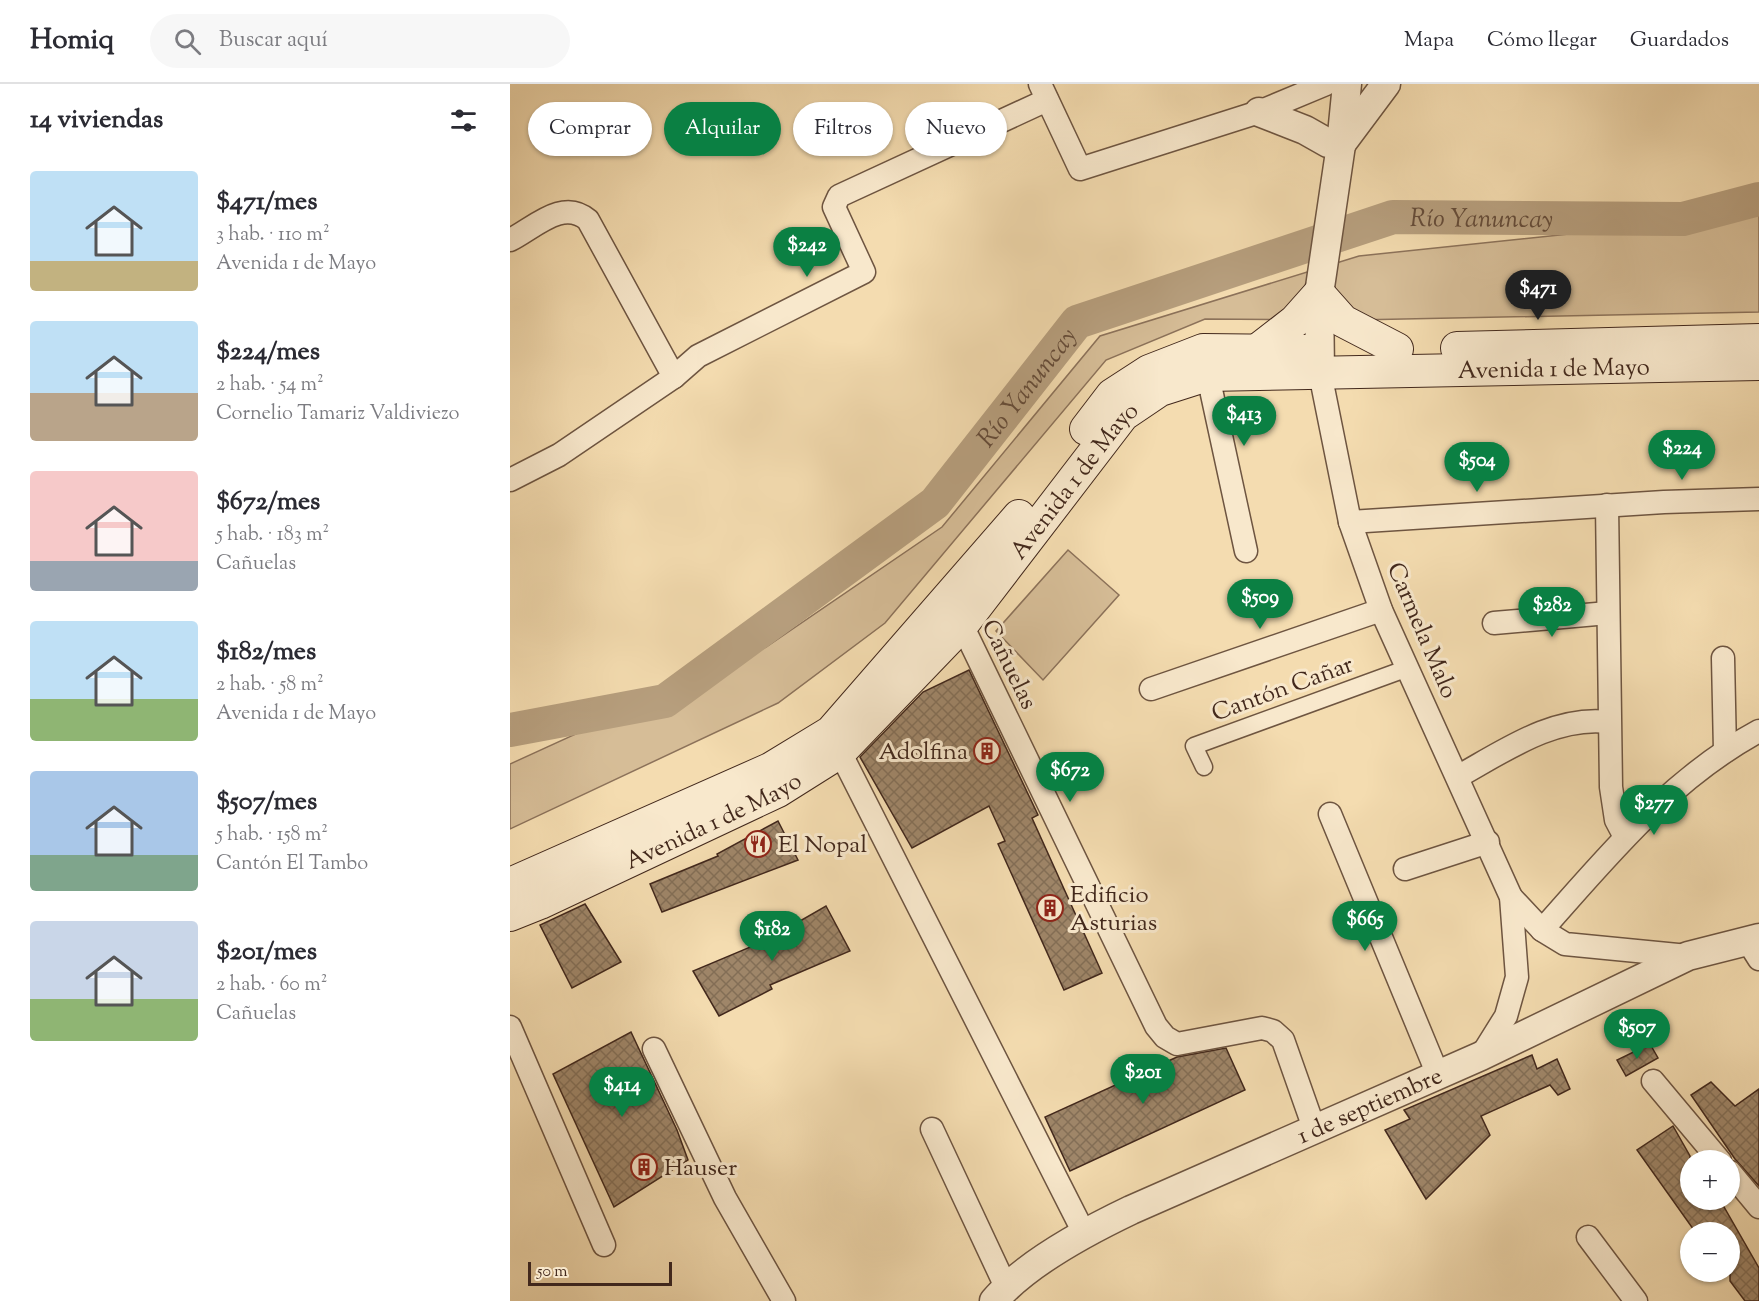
<!DOCTYPE html>
<html lang="es">
<head>
<meta charset="utf-8">
<style>
  :root { --surface:#fff; --page:#f7f7f7; --text:#2b2b33; --muted:#7c7c81; --line:#e1e1e2; --accent:#0b8043 }
  body { margin:0; font-family:"Sorts Mill Goudy",serif; background:var(--page); color:var(--text); height:100vh; display:flex; flex-direction:column; font-size:22px; white-space:nowrap }
  * { box-sizing:border-box; margin:0 }
  p { font-size:20px; color:var(--muted) }
  .icon { flex:none; width:33px; height:33px; fill:none; stroke:currentColor; stroke-width:2; stroke-linecap:round; stroke-linejoin:round }
  .map { position:relative; flex:1; overflow:hidden }
  .drawer { display:flex; flex-direction:column; background:var(--surface); width:510px }
  .drawer>* { flex:none }
  .guide { position:absolute; left:18px; top:18px; width:570px; height:54px; display:flex; gap:12px }
  .fabs { position:absolute; left:1170px; top:1066px; display:grid; gap:12px }
  .fabs a { display:grid; place-items:center; width:60px; height:60px; border-radius:50%; background:var(--surface); box-shadow:0 2px 4px #0004; font-size:30px }
  .scale { position:absolute; left:18px; bottom:15px; width:144px; box-sizing:border-box; padding-left:6px; border:3px solid #42281c; border-top:0; font-size:16px; line-height:21px; white-space:nowrap; color:#42281c; -webkit-text-stroke:4px #f8e8cc; paint-order:stroke }
  .price { position:absolute; translate:-50% -51px; padding:0 14px; border-radius:21px; background:var(--accent); color:#fff; font-size:20px; line-height:39px; filter:drop-shadow(0 2px 3px #0008) }
  .price::after { content:''; position:absolute; left:50%; top:36px; width:18px; height:14px; margin-left:-9px; background:inherit; clip-path:polygon(0 0,100% 0,50% 100%) }
  .price.current { background:#222; color:#fff }
  ul { padding:0; list-style:none }
  li { display:flex; align-items:center; gap:18px; height:150px; padding:0 30px }
  li span { display:grid; place-items:center; flex:none; width:168px; height:120px; border-radius:6px; color:#555 }
  li>.icon { margin-inline-start:auto }
  span .icon { width:72px; height:72px; fill:#fffc; stroke-width:1 }
  li b { font-size:26px }
  h2 { display:flex; justify-content:space-between; align-items:center; height:72px; padding:0 30px; font-size:26px }
  .pill { padding:0 21px; border-radius:27px; background:var(--surface); box-shadow:0 2px 4px #0004; font-size:21px; line-height:54px }
  .pill.current { background:var(--accent); color:#fff }
  header { display:flex; align-items:center; gap:36px; box-sizing:border-box; height:84px; padding:0 30px; background:var(--surface); border-bottom:2px solid var(--line) }
  header strong { font-size:28px }
  nav { display:flex; gap:33px; margin-inline-start:auto; font-size:21px }
  .search { width:420px; height:54px; background:var(--page); display:flex; align-items:center; gap:15px; box-sizing:border-box; padding:0 21px; border-radius:33px; color:var(--muted); font-size:22px }
  main { display:flex; flex:1; min-height:0 }
  .map>svg:first-child { display:block }
  .green { fill:#d6bd97; stroke:#8c725a; stroke-width:1.5 }
  .lines { fill:none; stroke-linecap:round; stroke-linejoin:round }
  .river { stroke:#b79f7e; stroke-width:34 }
  .building { fill:url(#building-cross-hatch); stroke:#42281c; stroke-width:1.5 }
  .pedestrian-casing { stroke:#6e5541; stroke-width:19 }
  .minor-casing { stroke:#6e5541; stroke-width:25 }
  .tertiary-casing { stroke:#6e5541; stroke-width:31 }
  .secondary-casing { stroke:#42281c; stroke-width:34 }
  .pedestrian { stroke:#f8e8cc; stroke-width:16 }
  .minor { stroke:#f8e8cc; stroke-width:22 }
  .tertiary { stroke:#f8e8cc; stroke-width:28 }
  .secondary { stroke:#f8e8cc; stroke-width:32 }
  .labels { text-anchor:middle; stroke-width:6; stroke-linejoin:round; paint-order:stroke }
  .street-label { font-size:24px; fill:#42281c; stroke:#f8e8cc }
  .poi-label { font-size:24px; fill:#42281c; stroke:#f8e8cc; text-anchor:start }
  .water-label { font-size:26px; font-style:italic; fill:#654c39; stroke:#f8e8cc }
</style>
</head>
<body>
<header>
<strong>Homiq</strong>
<div class="search"><svg class="icon" aria-label="search" viewBox="0 0 24 24"><circle cx="10" cy="10" r="6"/><path d="M15 15l6 6"/></svg>Buscar aquí</div>
<nav><a>Mapa</a><a>Cómo llegar</a><a>Guardados</a></nav>
</header>
<main>
<section class="drawer">
<h2>14 viviendas<svg class="icon" aria-label="filters" viewBox="0 0 24 24"><path d="M4 7h16M4 17h16"/><circle cx="9" cy="7" r="2"/><circle cx="15" cy="17" r="2"/></svg></h2>
<ul>
<li><span style="background:linear-gradient(#bfe0f5 75%,#c2b280 0)"><svg class="icon" aria-label="home" viewBox="0 0 24 24"><path d="M3 11l9-7 9 7M6 9v11h12V9"/></svg></span><div><b>$471/mes</b><p>3 hab. · 110 m²</p><p>Avenida 1 de Mayo</p></div></li>
<li><span style="background:linear-gradient(#bfe0f5 60%,#b9a48a 0)"><svg class="icon" aria-label="home" viewBox="0 0 24 24"><path d="M3 11l9-7 9 7M6 9v11h12V9"/></svg></span><div><b>$224/mes</b><p>2 hab. · 54 m²</p><p>Cornelio Tamariz Valdiviezo</p></div></li>
<li><span style="background:linear-gradient(#f6c9c9 75%,#9aa5b1 0)"><svg class="icon" aria-label="home" viewBox="0 0 24 24"><path d="M3 11l9-7 9 7M6 9v11h12V9"/></svg></span><div><b>$672/mes</b><p>5 hab. · 183 m²</p><p>Cañuelas</p></div></li>
<li><span style="background:linear-gradient(#bfe0f5 65%,#8fb573 0)"><svg class="icon" aria-label="home" viewBox="0 0 24 24"><path d="M3 11l9-7 9 7M6 9v11h12V9"/></svg></span><div><b>$182/mes</b><p>2 hab. · 58 m²</p><p>Avenida 1 de Mayo</p></div></li>
<li><span style="background:linear-gradient(#a9c7e8 70%,#7fa58c 0)"><svg class="icon" aria-label="home" viewBox="0 0 24 24"><path d="M3 11l9-7 9 7M6 9v11h12V9"/></svg></span><div><b>$507/mes</b><p>5 hab. · 158 m²</p><p>Cantón El Tambo</p></div></li>
<li><span style="background:linear-gradient(#c9d6e8 65%,#8fb573 0)"><svg class="icon" aria-label="home" viewBox="0 0 24 24"><path d="M3 11l9-7 9 7M6 9v11h12V9"/></svg></span><div><b>$201/mes</b><p>2 hab. · 60 m²</p><p>Cañuelas</p></div></li>
</ul>
</section>
<div class="map">
<svg width="1249" height="1217" viewBox="0 0 1249 1217">
  <defs>
    <pattern id="building-cross-hatch" width="8" height="8" patternUnits="userSpaceOnUse" patternTransform="scale(1.5)"><rect width="8" height="8" fill="#9f8669"/><path d="M0 0l8 8M0 8l8-8" fill="none" stroke="#836e56"/></pattern>
  </defs>
  <rect width="100%" height="100%" fill="#f4dcb0"/>
  <filter id="stains"><feTurbulence type="fractalNoise" baseFrequency=".00333" numOctaves="4"/><feColorMatrix values="0 0 0 0 .2 0 0 0 0 .09 0 0 0 0 .02 0 0 0 .5 -.17"/></filter>
  <radialGradient id="worn" r=".72"><stop offset=".6" stop-color="#630" stop-opacity="0"/><stop offset="1" stop-color="#630" stop-opacity=".3"/></radialGradient>
  <!-- green -->
  <g class="green">
    <path d="M 1249,130 L 1249,228 L 845,236 L 695,235 L 596,276 L 375,539 L 268,619 L 0,745 L 0,680 L 256,563 L 432,443 L 590,252 L 849,172 Z"/>
    <path d="M 558,466 L 609,511 L 533,596 L 486,547 Z"/>
  </g>
  <g class="lines">
    <!-- river -->
    <path class="river" id="s1" d="M 0,646 L 155,617 L 425,419 L 567,238 L 883,133 L 1173,135 L 1249,115"/>
  </g>
  <!-- building -->
  <g class="building">
    <path d="M 459,586 L 528,731 L 522,734 L 592,889 L 554,906 L 488,760 L 495,757 L 479,722 L 402,764 L 350,673 L 413,608 Z"/>
    <path d="M 268,737 L 288,776 L 152,828 L 140,800 L 208,772 L 207,770 Z"/>
    <path d="M 75,820 L 111,878 L 62,904 L 30,841 Z"/>
    <path d="M 316,822 L 340,867 L 260,901 L 262,905 L 209,932 L 183,887 L 257,856 Z"/>
    <path d="M 121,948 L 167,1046 L 178,1076 L 104,1123 L 43,990 Z"/>
    <path d="M 1140,960 L 1148,974 L 1116,992 L 1107,976 Z"/>
    <path d="M 716,964 L 735,1006 L 560,1087 L 535,1033 L 667,973 Z"/>
    <path d="M 1022,971 L 1027,985 L 1047,975 L 1060,1005 L 1048,1011 L 1040,1001 L 971,1032 L 980,1051 L 916,1115 L 875,1046 L 900,1035 L 894,1026 Z"/>
    <path d="M 1201,998 L 1225,1022 L 1249,1005 L 1249,1102 L 1225,1075 L 1181,1011 Z"/>
    <path d="M 1163,1042 L 1180,1072 L 1180,1116 L 1210,1116 L 1249,1184 L 1249,1217 L 1235,1217 L 1220,1197 L 1220,1149 L 1186,1149 L 1127,1066 Z"/>
  </g>
  <g class="lines">
    <defs>
      <path id="pedestrian" d="M 694,683 L 684,662 L 898,584"/>
      <g id="minor">
        <path d="M 530,0 L 570,85 L 749,28 L 816,0"/>
        <path d="M 0,156 C 24,144 53,114 78,136 L 164,293"/>
        <path d="M 695,278 L 736,467"/>
        <path d="M 810,289 L 840,438 L 871,526 L 1001,813 L 1007,893 L 996,932 L 971,972"/>
        <path d="M 0,396 L 49,371 L 164,293 L 188,272 L 354,188 L 324,123 L 329,112 L 537,16"/>
        <path d="M 1097,421 L 1101,703 L 1106,736 L 1115,753"/>
        <path d="M 840,438 L 1154,418 L 1249,415"/>
        <path d="M 444,531 L 452,541 L 646,942 L 655,953 L 667,960 L 752,944 L 763,947 L 773,956 L 804,1044"/>
        <path d="M 984,539 L 1098,529"/>
        <path d="M 1213,574 L 1215,667"/>
        <path d="M 641,605 L 871,526"/>
        <path d="M 330,668 L 574,1149"/>
        <path d="M 949,692 C 994,667 1045,631 1099,638"/>
        <path d="M 820,730 L 928,991"/>
        <path d="M 895,785 L 978,758"/>
        <path d="M 1001,813 L 1032,846 L 1055,860 L 1178,872"/>
        <path d="M 1032,846 C 1098,772 1160,695 1249,647"/>
        <path d="M 1237,856 L 1249,875"/>
        <path d="M 0,943 L 94,1161"/>
        <path d="M 144,965 L 215,1114 L 274,1217"/>
        <path d="M 1143,997 L 1210,1077"/>
        <path d="M 422,1045 L 496,1203"/>
        <path d="M 1220,1088 L 1249,1123"/>
        <path d="M 1078,1153 L 1126,1217"/>
      </g>
      <g id="tertiary">
        <path d="M 749,28 L 795,46 L 818,59 L 831,61"/>
        <path d="M 832,59 L 876,0"/>
        <path d="M 810,289 L 809,210 L 831,61 L 837,0"/>
        <path id="s2" d="M 484,1217 C 516,1179 577,1147 621,1126 L 971,972 L 1178,872 L 1249,854"/>
      </g>
      <g id="secondary">
        <path d="M 947,264 L 1249,256"/>
        <path d="M 745,268 L 785,237 L 809,210 L 833,237 L 887,265"/>
        <path d="M 576,345 L 602,311 L 639,287 L 693,266 L 795,267"/>
        <path d="M 0,800 L 260,685 L 321,648 L 509,432"/>
        <path id="s3" d="M 0,831 L 30,819 L 268,707 L 330,668 L 452,541 L 613,331 L 650,306 L 697,291 L 1249,280"/>
      </g>
    </defs>
    <!-- pedestrian casing -->
    <use href="#pedestrian" class="pedestrian-casing"/>
    <!-- minor casing -->
    <use href="#minor" class="minor-casing"/>
    <!-- tertiary casing -->
    <use href="#tertiary" class="tertiary-casing"/>
    <!-- secondary casing -->
    <use href="#secondary" class="secondary-casing"/>
    <!-- pedestrian -->
    <use href="#pedestrian" class="pedestrian"/>
    <!-- minor -->
    <use href="#minor" class="minor"/>
    <!-- tertiary -->
    <use href="#tertiary" class="tertiary"/>
    <!-- secondary -->
    <use href="#secondary" class="secondary"/>
  </g>
  <!-- icons -->
  <defs>
    <symbol id="building-ring" viewBox="-11 -11 22 22"><circle r="9.5" fill="#f8e8cc" stroke="#8f2418" stroke-width="1.5"/><path d="M-4-6H4V6H1V3H-1V6H-4ZM-2.5-4.3h1.7v1.8h-1.7ZM.8-4.3h1.7v1.8H.8ZM-2.5-1h1.7V.8h-1.7ZM.8-1h1.7V.8H.8Z" fill="#8f2418"/></symbol>
    <symbol id="restaurant-ring" viewBox="-11 -11 22 22"><circle r="9.5" fill="#f8e8cc" stroke="#8f2418" stroke-width="1.5"/><path d="M-5-6h1v4h1v-4h1v4h1v-4h1v5L-1.5 .5V6h-2V.5L-5-1ZM5-6V6H3V1.5H1.5Q1.5-4 5-6Z" fill="#8f2418"/></symbol>
  </defs>
  <g fill-rule="evenodd">
    <use href="#building-ring" x="462" y="652" width="30" height="30"/>
    <use href="#restaurant-ring" x="233" y="745" width="30" height="30"/>
    <use href="#building-ring" x="525" y="809" width="30" height="30"/>
    <use href="#building-ring" x="119" y="1068" width="30" height="30"/>
  </g>
  <g class="labels">
    <!-- street labels -->
    <g class="street-label">
      <text dy="8" stroke="none"><textPath href="#s3" startOffset="1250">Avenida 1 de Mayo</textPath></text>
      <text dy="8" stroke="none"><textPath href="#s3" startOffset="728">Avenida 1 de Mayo</textPath></text>
      <text transform="translate(913 546) rotate(67)" y="8">Carmela Malo</text>
      <text transform="translate(500 580) rotate(64)" y="8">Cañuelas</text>
      <text transform="translate(772 604) rotate(-20)" y="8">Cantón Cañar</text>
      <text dy="8" stroke="none"><textPath href="#s3" startOffset="224">Avenida 1 de Mayo</textPath></text>
      <text dy="8" stroke="none"><textPath href="#s2" startOffset="426">1 de septiembre</textPath></text>
    </g>
    <!-- poi labels -->
    <g class="poi-label">
      <text x="458" y="675" text-anchor="end">Adolfina</text>
      <text x="268" y="768">El Nopal</text>
      <text x="560" y="818">Edificio<tspan x="560" dy="28">Asturias</tspan></text>
      <text x="154" y="1091">Hauser</text>
    </g>
    <!-- water labels -->
    <g class="water-label">
      <text dy="9" stroke="none"><textPath href="#s1" startOffset="1144">Río Yanuncay</textPath></text>
      <text dy="9" stroke="none"><textPath href="#s1" startOffset="640">Río Yanuncay</textPath></text>
    </g>
  </g>
  <rect width="100%" height="100%" filter="url(#stains)"/>
  <rect width="100%" height="100%" fill="url(#worn)"/>
</svg>
<div class="fabs">
<a>+</a>
<a>−</a>
</div>
<div class="scale">50 m</div>
<b class="price" style="left:297px;top:194px">$242</b>
<b class="price current" style="left:1028px;top:237px">$471</b>
<b class="price" style="left:734px;top:363px">$413</b>
<b class="price" style="left:1172px;top:397px">$224</b>
<b class="price" style="left:967px;top:409px">$504</b>
<b class="price" style="left:750px;top:546px">$509</b>
<b class="price" style="left:1042px;top:554px">$282</b>
<b class="price" style="left:560px;top:719px">$672</b>
<b class="price" style="left:1144px;top:752px">$277</b>
<b class="price" style="left:855px;top:868px">$665</b>
<b class="price" style="left:262px;top:878px">$182</b>
<b class="price" style="left:1127px;top:976px">$507</b>
<b class="price" style="left:633px;top:1021px">$201</b>
<b class="price" style="left:112px;top:1034px">$414</b>
<div class="guide">
<a class="pill">Comprar</a>
<a class="pill current">Alquilar</a>
<a class="pill">Filtros</a>
<a class="pill">Nuevo</a>
</div>
</div>
</main>
</body>
</html>
